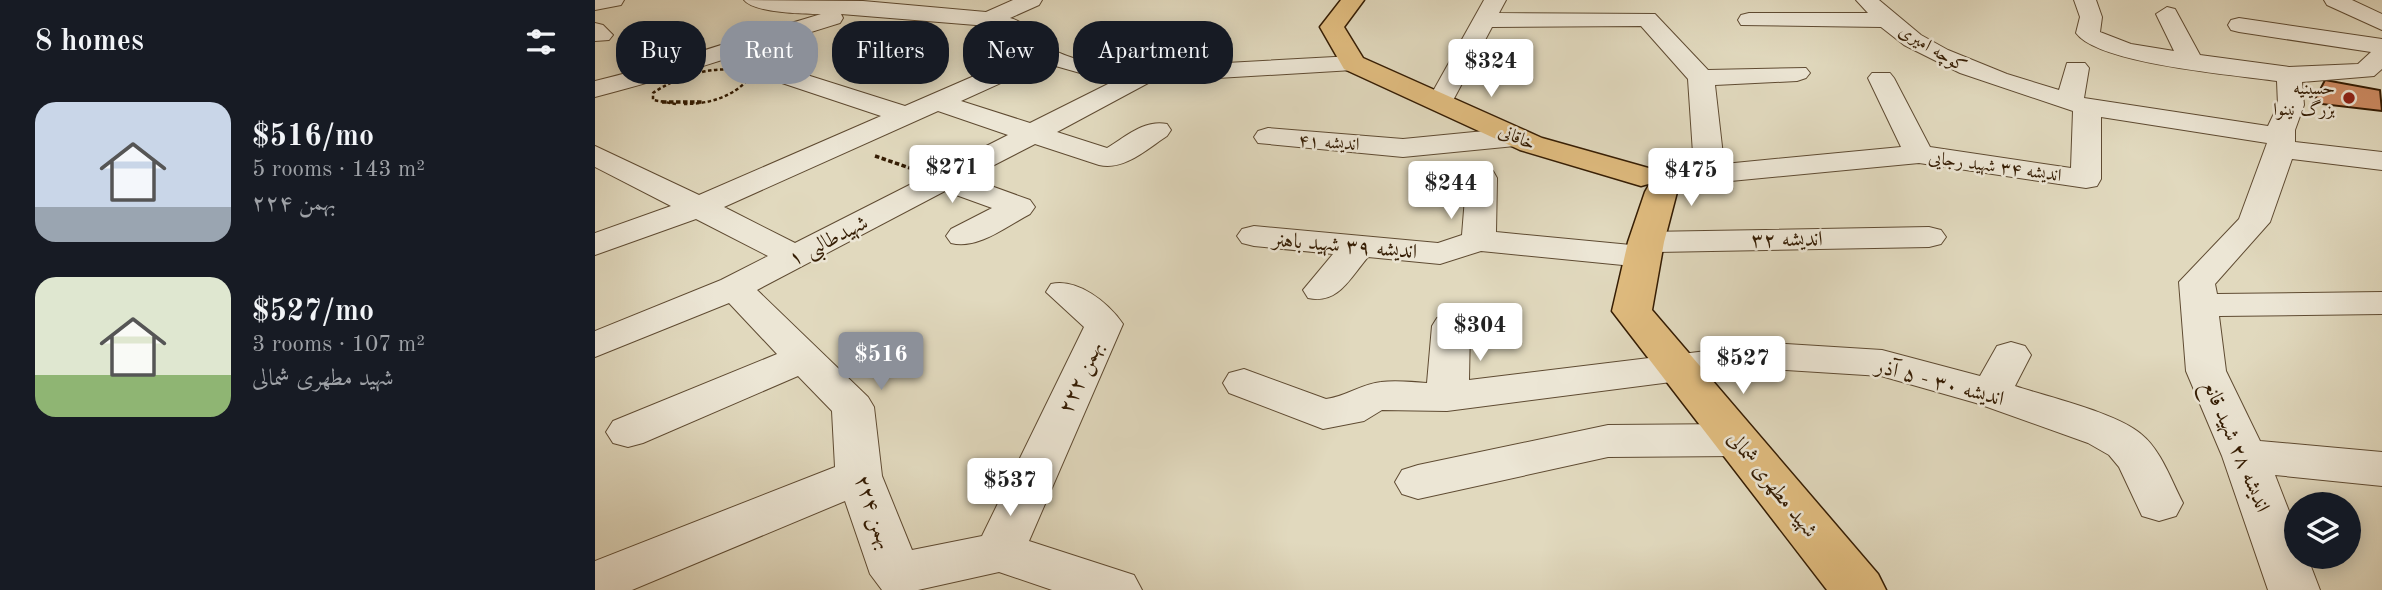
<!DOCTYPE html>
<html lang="en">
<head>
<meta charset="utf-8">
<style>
  :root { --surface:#171b24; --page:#242831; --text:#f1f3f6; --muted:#9ea1a6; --accent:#8c9099 }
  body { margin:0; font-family:"Old Standard TT",Amiri,serif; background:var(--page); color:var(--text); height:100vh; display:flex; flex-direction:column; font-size:26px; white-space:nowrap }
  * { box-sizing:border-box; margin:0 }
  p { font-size:23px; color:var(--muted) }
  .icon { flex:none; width:38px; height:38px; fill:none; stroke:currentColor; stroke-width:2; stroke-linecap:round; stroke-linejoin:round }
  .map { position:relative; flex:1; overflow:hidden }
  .drawer { display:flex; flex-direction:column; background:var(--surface); width:595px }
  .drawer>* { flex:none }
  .banner { position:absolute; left:21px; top:21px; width:665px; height:63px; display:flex; gap:14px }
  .tools { position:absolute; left:1689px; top:492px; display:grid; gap:14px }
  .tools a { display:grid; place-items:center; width:77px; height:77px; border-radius:50%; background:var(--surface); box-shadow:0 4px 18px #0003; font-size:35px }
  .price { position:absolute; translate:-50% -60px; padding:0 16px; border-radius:7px; background:#fff; color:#222; font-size:23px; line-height:46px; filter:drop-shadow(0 2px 4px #0008) }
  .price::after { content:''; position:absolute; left:50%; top:42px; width:21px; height:16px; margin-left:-10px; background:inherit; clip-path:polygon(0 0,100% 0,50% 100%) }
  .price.active { background:var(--accent); color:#fff }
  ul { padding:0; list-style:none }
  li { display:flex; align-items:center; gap:21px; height:175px; padding:0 35px }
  li span { display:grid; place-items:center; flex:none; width:196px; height:140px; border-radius:21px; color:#555 }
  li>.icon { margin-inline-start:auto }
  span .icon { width:84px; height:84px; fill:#fffc; stroke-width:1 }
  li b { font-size:30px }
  h2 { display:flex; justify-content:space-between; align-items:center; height:84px; padding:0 35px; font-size:30px }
  .tag { padding:0 24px; border-radius:28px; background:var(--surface); box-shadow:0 4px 18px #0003; font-size:24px; line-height:63px }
  .tag.active { background:var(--accent); color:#fff }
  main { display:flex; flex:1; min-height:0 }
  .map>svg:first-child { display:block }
  .building { fill:#cd8b63; stroke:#341c03; stroke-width:2 }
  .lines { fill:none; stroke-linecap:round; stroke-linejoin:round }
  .minor-casing { stroke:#5f4b32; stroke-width:2 }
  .major-casing { stroke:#341c03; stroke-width:3 }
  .path-far1 { stroke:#341c03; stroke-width:2.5; stroke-dasharray:3.5 2.5; stroke-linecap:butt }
  .path { stroke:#341c03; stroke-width:3.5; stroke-dasharray:4.5 2.5; stroke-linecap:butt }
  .minor { fill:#ece6d5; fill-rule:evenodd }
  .major { fill:#e0bc7f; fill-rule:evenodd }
  .poi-dot { fill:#8f2418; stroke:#ece6d5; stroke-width:2.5 }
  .labels { text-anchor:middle; stroke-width:5; stroke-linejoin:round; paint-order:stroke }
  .far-street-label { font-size:18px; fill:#341c03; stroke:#ece6d5 }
  .far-poi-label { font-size:18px; fill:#341c03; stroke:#ece6d5; text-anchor:end }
  .street-label { font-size:21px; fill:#341c03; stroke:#ece6d5 }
</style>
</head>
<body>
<main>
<section class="drawer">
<h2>8 homes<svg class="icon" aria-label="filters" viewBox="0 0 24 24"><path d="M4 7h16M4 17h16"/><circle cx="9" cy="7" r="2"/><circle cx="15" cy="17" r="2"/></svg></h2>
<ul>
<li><span style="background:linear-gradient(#c9d6e8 75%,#9aa5b1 0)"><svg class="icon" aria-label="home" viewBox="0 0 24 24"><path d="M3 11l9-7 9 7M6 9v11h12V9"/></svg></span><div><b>$516/mo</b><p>5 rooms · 143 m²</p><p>۲۲بهمن ۴</p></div></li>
<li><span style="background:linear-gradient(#dfe7d0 70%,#8fb573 0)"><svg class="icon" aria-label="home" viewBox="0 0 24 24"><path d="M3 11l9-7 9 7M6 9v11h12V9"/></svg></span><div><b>$527/mo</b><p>3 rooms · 107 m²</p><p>شهید مطهری شمالی</p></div></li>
</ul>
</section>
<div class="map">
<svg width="1787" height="590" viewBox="0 0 1787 590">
  <rect width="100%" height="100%" fill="#e1d9be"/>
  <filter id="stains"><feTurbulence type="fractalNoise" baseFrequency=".00286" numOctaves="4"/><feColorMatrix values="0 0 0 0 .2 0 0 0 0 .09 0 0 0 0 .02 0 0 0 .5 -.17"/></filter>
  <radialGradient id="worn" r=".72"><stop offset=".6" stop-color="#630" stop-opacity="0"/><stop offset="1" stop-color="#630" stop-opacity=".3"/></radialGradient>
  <!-- building -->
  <path class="building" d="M 1730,80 L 1785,90 L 1787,111 L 1718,103 Z"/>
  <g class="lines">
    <defs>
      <g id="minor">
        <path d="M 0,0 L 29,0 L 26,5 L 0,10 Z"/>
        <path d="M 149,0 L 268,1 L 391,12 L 418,0 L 447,0 L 444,5 L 415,18 C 435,23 441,42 458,50 C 498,70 546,68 589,65 L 580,30 L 584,25 L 600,25 L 613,64 L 758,56 L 767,58 L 770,63 L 767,68 L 758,70 L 555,82 L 462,132 L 512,148 C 530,137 550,119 572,124 L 576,130 L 572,136 C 552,149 529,171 504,165 L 440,144 L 374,178 L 435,200 L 440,207 L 435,214 C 412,226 383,250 356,243 L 351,236 L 356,229 L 397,208 L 350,191 L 162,290 L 273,397 L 279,407 L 287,476 L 317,550 L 387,536 L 489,327 L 451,292 L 456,284 C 482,278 513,302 528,324 L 434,541 L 539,575 L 547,590 L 457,590 L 404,572 L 323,590 L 287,590 L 275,574 L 250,501 L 37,590 L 0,590 L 0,561 L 240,467 L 237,411 L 203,376 L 48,443 L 33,447 L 18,443 L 11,432 L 18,421 L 182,354 L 134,303 L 0,357 L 0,331 L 126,280 L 173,256 L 101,219 L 0,255 L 0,233 L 76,206 L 0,167 L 0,146 L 104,195 L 286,116 L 175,79 L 171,74 L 175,69 L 193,69 L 310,106 L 432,53 L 412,31 L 393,26 L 246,14 L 248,18 L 245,23 C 163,48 83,76 0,97 L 0,81 C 76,63 151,36 226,14 C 210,14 159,13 149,0 ZM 450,63 L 517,82 L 435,123 L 366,101 ZM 343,111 L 413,135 L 200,243 L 129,207 Z"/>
        <path d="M 889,0 L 911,0 L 904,13 L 1060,14 L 1113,70 L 1211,68 L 1215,73 L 1211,78 L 1202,81 L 1120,85 L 1129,164 L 1306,147 L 1273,78 L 1277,73 L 1295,73 L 1299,78 L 1335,147 L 1476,168 L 1478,111 L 1365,73 L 1309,45 L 1286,27 L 1146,25 L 1143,20 L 1146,15 L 1154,13 L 1273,13 L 1261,0 L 1284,0 L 1326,35 L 1353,50 L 1412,74 L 1464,90 L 1472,63 L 1490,63 L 1494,68 L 1489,98 L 1673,126 L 1683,105 L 1682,81 C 1640,75 1503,64 1481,33 L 1485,17 L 1479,0 L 1501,0 L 1507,17 L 1505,32 L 1536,44 L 1579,51 L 1561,14 L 1572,7 L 1580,9 L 1605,55 L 1694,67 L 1763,64 L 1776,52 L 1644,32 L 1636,30 L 1633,25 L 1636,20 L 1644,18 L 1787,39 L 1787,69 L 1779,76 L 1707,82 L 1709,105 L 1700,130 L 1700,142 L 1787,152 L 1787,170 L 1697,159 L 1675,222 L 1620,284 L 1622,294 L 1787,292 L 1787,314 L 1624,316 L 1631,371 L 1665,441 L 1787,452 L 1787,486 L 1680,475 L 1701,529 L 1701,556 L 1712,556 L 1725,590 L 1673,590 L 1627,456 L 1591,371 L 1584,282 L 1644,219 L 1672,143 L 1506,117 L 1506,179 L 1502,186 L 1491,188 L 1324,163 L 1115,183 L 1082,190 L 1071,188 L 1067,181 L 1071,174 L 1099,168 L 1093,79 L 1046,26 L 897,27 L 854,108 L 836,108 L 832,102 Z"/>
        <path d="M 1729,0 L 1757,0 L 1787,14 L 1787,30 L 1732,5 Z"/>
        <path d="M 0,23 L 8,25 L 18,35 L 14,40 L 0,41 Z"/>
        <path d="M 673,128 L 808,139 L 920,128 L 930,131 L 934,137 L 930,143 L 920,146 L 808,157 L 663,143 L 659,137 L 663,131 Z"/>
        <path d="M 858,165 L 898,171 L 902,178 L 901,232 L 1036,245 L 1034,242 L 1039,235 L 1051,232 L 1334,227 L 1346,230 L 1351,237 L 1346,244 L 1334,247 L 1062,252 L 1065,257 L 1060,264 L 1048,267 L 886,251 L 845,264 L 773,257 C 755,278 743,305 713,298 L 708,290 L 738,254 L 659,246 L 647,243 L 642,236 L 647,229 L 659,226 L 843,243 L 867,235 L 871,185 L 847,180 L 843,174 L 847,168 Z"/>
        <path d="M 856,314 L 870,318 L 875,326 L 874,380 L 1177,343 L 1287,350 L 1385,376 L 1402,346 L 1416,342 L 1430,346 L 1436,355 L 1420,386 C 1453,397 1522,413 1546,434 C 1566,450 1576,480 1588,503 L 1581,516 L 1564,521 L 1547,516 L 1524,467 L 1514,455 L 1493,443 L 1381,403 L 1286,376 L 1177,369 L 852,411 L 787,410 L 769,421 L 728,429 L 634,393 L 628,383 L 634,373 L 649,369 L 731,399 C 750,397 766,384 786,382 C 801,380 817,382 832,383 L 837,326 L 842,318 Z"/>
        <path d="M 1142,424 L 1158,429 L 1164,440 L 1158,451 L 1142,456 L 1013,457 L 823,499 L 807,494 L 800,482 L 807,470 L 823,465 L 1013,425 Z"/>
      </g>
      <g id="major">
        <path d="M 746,0 L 769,0 L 749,27 L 768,58 L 947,138 L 1057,169 L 1062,176 L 1057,183 L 1046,186 L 925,150 L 749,69 L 725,27 Z"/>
        <path d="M 1066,182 L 1078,185 L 1082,192 L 1069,242 L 1057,310 L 1283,574 L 1291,590 L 1232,590 L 1017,311 L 1033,242 L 1050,192 L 1054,185 Z"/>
      </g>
    </defs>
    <!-- minor casing -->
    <use href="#minor" class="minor-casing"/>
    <!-- major casing -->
    <use href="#major" class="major-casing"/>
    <!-- path-far1 -->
    <path class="path-far1" d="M 81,104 L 58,100 L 58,93 C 81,77 130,59 155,77 C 139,97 114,104 89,104"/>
    <!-- path -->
    <g class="path">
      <path d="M 67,102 L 109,102"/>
      <path d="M 280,156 L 315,168"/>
    </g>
    <!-- minor -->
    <use href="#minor" class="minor"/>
    <!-- major -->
    <use href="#major" class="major"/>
  </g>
  <!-- markers -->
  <circle class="poi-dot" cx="1754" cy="98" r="7"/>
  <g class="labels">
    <!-- far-street labels -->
    <g class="far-street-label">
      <text transform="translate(1338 48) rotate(31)" y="6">کوچه امیری</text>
      <text transform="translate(922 137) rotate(23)" y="6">خاقانی</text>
      <text transform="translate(734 142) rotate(4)" y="6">اندیشه ۴۱</text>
      <text transform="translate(1400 166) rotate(8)" y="6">اندیشه ۳۴ شهید رجایی</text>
    </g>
    <!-- far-poi labels -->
    <g class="far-poi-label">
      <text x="1740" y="94">حسینیه<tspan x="1740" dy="21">بزرگ نینوا</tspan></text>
    </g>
    <!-- street labels -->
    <g class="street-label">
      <text transform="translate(1192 239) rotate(-1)" y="7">اندیشه ۳۲</text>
      <text transform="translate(233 240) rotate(-27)" y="7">شهیدطالبی ۱</text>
      <text transform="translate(750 245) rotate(5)" y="7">اندیشه ۳۹ شهید باهنر</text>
      <text transform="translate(485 377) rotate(-65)" y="7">۲۲بهمن ۲</text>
      <text transform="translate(1345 382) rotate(15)" y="7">اندیشه ۳۰ - ۵ آذر</text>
      <text transform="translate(1642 446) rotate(67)" y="7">اندیشه ۲۸ شهید قانع</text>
      <text transform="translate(1178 484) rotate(51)" y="7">شهید مطهری شمالی</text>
      <text transform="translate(279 512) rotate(71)" y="7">۲۲بهمن ۴</text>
    </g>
  </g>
  <rect width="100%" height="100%" filter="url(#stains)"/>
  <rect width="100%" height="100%" fill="url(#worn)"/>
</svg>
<div class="tools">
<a><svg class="icon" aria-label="layers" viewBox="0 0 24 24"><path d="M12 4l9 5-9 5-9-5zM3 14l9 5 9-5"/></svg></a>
</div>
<b class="price" style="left:896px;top:99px">$324</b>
<b class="price" style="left:357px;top:205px">$271</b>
<b class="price" style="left:1096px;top:208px">$475</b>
<b class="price" style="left:856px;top:221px">$244</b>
<b class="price" style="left:885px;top:363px">$304</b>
<b class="price active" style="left:286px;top:392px">$516</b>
<b class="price" style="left:1148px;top:396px">$527</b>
<b class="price" style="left:415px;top:518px">$537</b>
<div class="banner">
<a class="tag">Buy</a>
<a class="tag active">Rent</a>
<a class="tag">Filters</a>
<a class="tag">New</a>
<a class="tag">Apartment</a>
</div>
</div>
</main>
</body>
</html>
